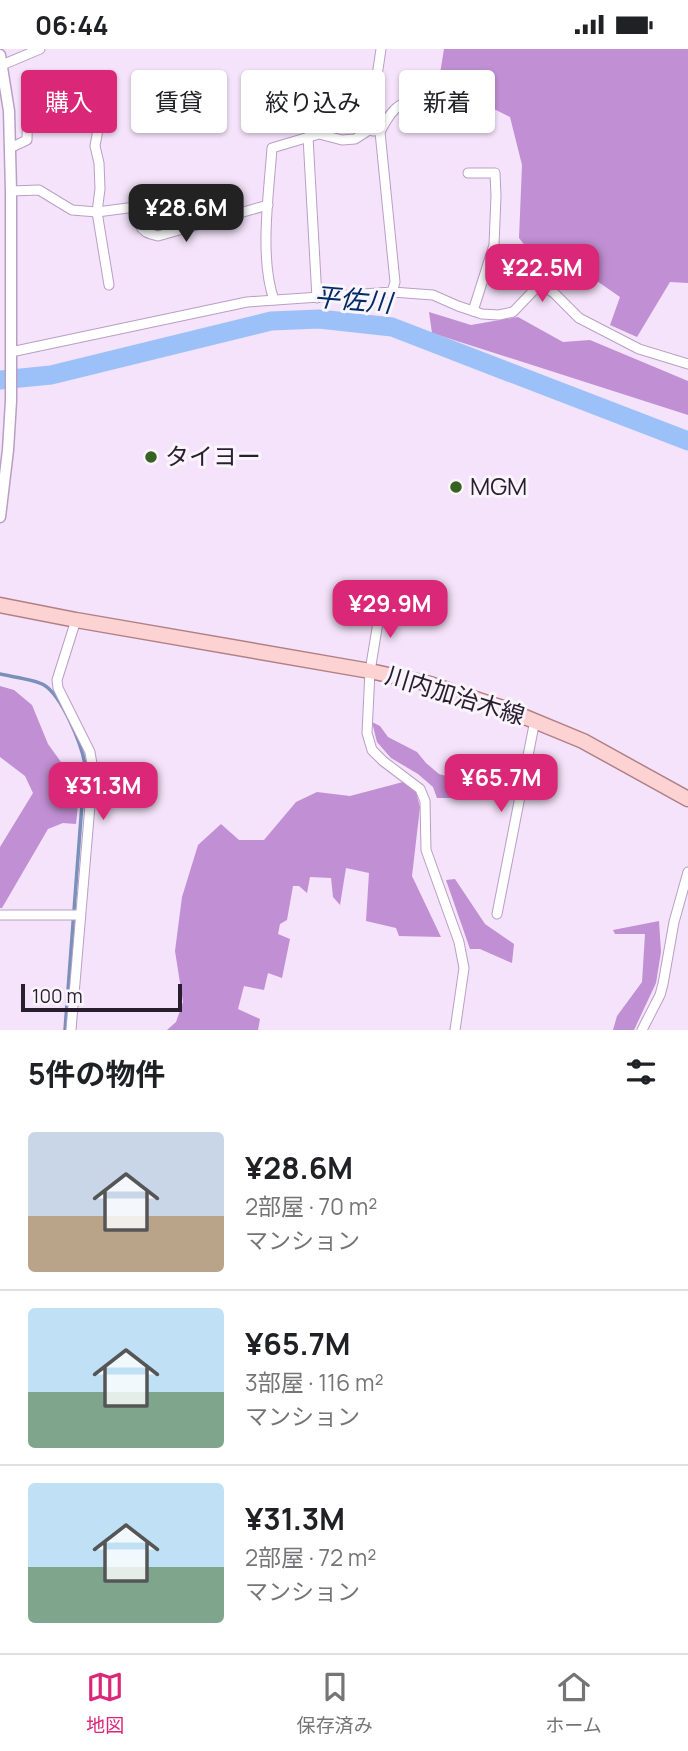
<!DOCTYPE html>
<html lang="ja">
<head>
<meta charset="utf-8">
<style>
  :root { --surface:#fff; --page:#f2f2f2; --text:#202124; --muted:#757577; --line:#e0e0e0; --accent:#db2777 }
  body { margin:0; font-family:Manrope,"Noto Sans JP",sans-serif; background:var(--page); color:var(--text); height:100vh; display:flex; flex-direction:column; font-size:26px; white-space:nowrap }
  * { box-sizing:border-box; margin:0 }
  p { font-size:23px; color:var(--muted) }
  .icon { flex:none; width:38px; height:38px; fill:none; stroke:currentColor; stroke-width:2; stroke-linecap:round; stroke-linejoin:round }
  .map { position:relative; height:981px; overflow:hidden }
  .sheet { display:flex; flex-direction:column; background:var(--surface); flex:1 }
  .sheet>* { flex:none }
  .banner { position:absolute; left:21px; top:21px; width:648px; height:63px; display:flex; gap:14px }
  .scale { position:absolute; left:21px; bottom:18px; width:161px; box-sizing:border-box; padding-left:7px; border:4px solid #291e2d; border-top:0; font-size:19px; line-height:24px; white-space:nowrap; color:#291e2d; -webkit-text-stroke:5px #faf4fc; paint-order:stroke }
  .price { position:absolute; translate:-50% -60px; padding:0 16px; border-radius:14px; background:var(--accent); color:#fff; font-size:23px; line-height:46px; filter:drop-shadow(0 2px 4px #0008) }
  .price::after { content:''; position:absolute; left:50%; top:42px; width:21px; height:16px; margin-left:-10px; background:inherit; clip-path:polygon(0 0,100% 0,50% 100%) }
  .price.active { background:#222; color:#fff }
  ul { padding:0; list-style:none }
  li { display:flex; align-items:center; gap:21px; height:175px; padding:0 28px }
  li+li { border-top:2px solid var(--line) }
  li span { display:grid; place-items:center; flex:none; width:196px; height:140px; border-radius:7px; color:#555 }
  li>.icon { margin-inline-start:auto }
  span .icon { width:84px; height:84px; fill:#fffc; stroke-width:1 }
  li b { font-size:30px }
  h2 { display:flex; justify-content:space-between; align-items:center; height:84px; padding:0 28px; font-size:30px }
  .pill { padding:0 24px; border-radius:7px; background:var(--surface); box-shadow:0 2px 5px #0004; font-size:24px; line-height:63px }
  .pill.active { background:var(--accent); color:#fff }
  .status { display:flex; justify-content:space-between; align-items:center; height:49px; padding:0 35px; background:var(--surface); direction:ltr }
  .status svg { height:19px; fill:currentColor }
  .tab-bar { display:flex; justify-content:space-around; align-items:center; height:98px; border-top:2px solid var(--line); background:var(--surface); font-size:19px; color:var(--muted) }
  .tab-bar a { display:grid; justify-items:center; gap:4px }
  .tab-bar .active { color:var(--accent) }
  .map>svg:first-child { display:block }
  .forest { fill:#c18fd3 }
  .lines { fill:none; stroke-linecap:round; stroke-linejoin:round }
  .stream { stroke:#7990bb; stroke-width:3.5 }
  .river { stroke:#9bc1f8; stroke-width:19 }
  .minor-casing { stroke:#ba9fc4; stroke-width:11 }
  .tertiary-casing { stroke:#ba9fc4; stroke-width:13 }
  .primary-casing { stroke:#b18086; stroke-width:17 }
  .minor { stroke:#fff; stroke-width:9 }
  .tertiary { stroke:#fff; stroke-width:10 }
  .primary { stroke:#fcd2d3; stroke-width:14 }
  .poi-dot { fill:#366321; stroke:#faf4fc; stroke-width:2.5 }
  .labels { text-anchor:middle; stroke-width:6; stroke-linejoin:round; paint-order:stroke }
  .poi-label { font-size:24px; fill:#291e2d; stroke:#faf4fc; text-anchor:start }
  .street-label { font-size:24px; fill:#291e2d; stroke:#faf4fc }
  .water-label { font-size:26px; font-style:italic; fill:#002c66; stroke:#faf4fc }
</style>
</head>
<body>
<div class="status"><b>06:44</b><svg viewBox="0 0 49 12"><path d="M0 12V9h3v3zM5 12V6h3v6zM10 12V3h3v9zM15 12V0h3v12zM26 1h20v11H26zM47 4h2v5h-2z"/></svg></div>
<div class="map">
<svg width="688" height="981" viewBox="0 0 688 981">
  <rect width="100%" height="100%" fill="#f4e3fa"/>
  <!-- forest -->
  <g class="forest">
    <path d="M 444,0 L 688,0 L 688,234 L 670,233 L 637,288 L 610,276 L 620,248 L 558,205 L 546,223 L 519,189 L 522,116 L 510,68 L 480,53 L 438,37 Z"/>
    <path d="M 429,263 L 471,276 L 518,268 L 563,293 L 590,291 L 688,332 L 688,366 L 432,284 Z"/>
    <path d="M 0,637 L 14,641 L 32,656 L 48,695 L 61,713 L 81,727 L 76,775 L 63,774 L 48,780 L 2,859 L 0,859 L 0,798 L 33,744 L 25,727 L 0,708 Z"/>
    <path d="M 372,673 L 380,677 L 388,688 L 417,703 L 426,714 L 439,725 L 465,732 L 465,741 L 456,749 L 437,749 L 433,738 L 418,725 L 391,709 L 377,693 Z"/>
    <path d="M 403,733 L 416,743 L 420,758 L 412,827 L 441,888 L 399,887 L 396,879 L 366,872 L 369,824 L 346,819 L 340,856 L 333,848 L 331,829 L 310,828 L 307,844 L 299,837 L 293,837 L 287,871 L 280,875 L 278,885 L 290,890 L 282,929 L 268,924 L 264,941 L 244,937 L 238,960 L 260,970 L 258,981 L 167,981 L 176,973 L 183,953 L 175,902 L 182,848 L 198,796 L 221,775 L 239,791 L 264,791 L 296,753 L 317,743 L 350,747 Z"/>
    <path d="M 455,830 L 485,875 L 514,895 L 512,914 L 480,900 L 470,900 L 446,831 Z"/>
    <path d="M 659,872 L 661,903 L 656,934 L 634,981 L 613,981 L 617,967 L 642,933 L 645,885 L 615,885 L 613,881 Z"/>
  </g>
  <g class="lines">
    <!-- stream -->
    <path class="stream" d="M 0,625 C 12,628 34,630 44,636 C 62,647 81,694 85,715 L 65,981"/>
    <!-- river -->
    <path class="river" d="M 0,331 L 51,326 L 271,272 L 319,270 L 392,278 L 688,392"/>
    <defs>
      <g id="minor">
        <path d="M 2,16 L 40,0"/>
        <path d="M 102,74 L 99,75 L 95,97 L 99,114 L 100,140 L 97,163 L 109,236"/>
        <path d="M 374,82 L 369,81 L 381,0"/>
        <path d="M 308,88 L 317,249"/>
        <path d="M 10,99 L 27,91 L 28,50"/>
        <path d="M 468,124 L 495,124 L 496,147 L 494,196 L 473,262"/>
        <path d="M 11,142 L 39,141 L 72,161 L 97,163 L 143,157"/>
        <path d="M 142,144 C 137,156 133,174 146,183 C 150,185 154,186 158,187 L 268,156"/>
        <path d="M 392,243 L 433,246 L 458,257 L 482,265 L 499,266 L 513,263 L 537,238 L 543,236 L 555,245 L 579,269 L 639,300 L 688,315"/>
        <path d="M 274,251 C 259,209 269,143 272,99 L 319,85 L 342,91 L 355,90 L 369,81"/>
        <path d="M 11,303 L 247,253 L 392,243 L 395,233 L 380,83 C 397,50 402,53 438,51"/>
        <path d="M 381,555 L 370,622 L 367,684 L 372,701 L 383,712 L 420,740 L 425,752 L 426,801 L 459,893 L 464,919 L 455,981"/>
        <path d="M 497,865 L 535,671"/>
        <path d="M 0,866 L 80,866"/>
        <path d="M 71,981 L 93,721 L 90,703 L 58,639 L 57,631 L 76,571"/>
        <path d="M 642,981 L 660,946 L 663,935 L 674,873 L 688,823"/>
      </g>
      <path id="tertiary" d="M 0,6 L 9,62 L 11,142 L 11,352 L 8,401 L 0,468"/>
      <path id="primary" d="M 0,556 L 76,571 L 370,622 L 430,635 L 503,659 L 583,692 L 688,750"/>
    </defs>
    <!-- minor casing -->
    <use href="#minor" class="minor-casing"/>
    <!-- tertiary casing -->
    <use href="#tertiary" class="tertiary-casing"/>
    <!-- primary casing -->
    <use href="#primary" class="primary-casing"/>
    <!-- minor -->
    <use href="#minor" class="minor"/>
    <!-- tertiary -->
    <use href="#tertiary" class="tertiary"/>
    <!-- primary -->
    <use href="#primary" class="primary"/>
  </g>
  <!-- markers -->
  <g class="poi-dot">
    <circle cx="151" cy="408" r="7"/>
    <circle cx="456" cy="438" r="7"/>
  </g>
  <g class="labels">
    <!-- poi labels -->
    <g class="poi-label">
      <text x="165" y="416">タイヨー</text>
      <text x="470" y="446">MGM</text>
    </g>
    <!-- street labels -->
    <g class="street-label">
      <text transform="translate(455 647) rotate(17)" y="8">川内加治木線</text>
    </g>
    <!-- water labels -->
    <g class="water-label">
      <text transform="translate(353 251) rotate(5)" y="9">平佐川</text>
    </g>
  </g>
</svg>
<div class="scale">100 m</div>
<b class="price active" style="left:186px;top:195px">¥28.6M</b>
<b class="price" style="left:542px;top:255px">¥22.5M</b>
<b class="price" style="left:390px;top:591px">¥29.9M</b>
<b class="price" style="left:501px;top:765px">¥65.7M</b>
<b class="price" style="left:103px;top:773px">¥31.3M</b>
<div class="banner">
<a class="pill active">購入</a>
<a class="pill">賃貸</a>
<a class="pill">絞り込み</a>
<a class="pill">新着</a>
</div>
</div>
<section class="sheet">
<h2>5件の物件<svg class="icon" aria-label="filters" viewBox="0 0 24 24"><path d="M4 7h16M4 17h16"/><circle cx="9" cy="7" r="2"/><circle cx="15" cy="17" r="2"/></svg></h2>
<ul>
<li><span style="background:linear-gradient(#c9d6e8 60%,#b9a48a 0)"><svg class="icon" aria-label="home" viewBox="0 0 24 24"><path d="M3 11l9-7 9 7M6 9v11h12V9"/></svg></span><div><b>¥28.6M</b><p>2部屋 · 70 m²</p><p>マンション</p></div></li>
<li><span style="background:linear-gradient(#bfe0f5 60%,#7fa58c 0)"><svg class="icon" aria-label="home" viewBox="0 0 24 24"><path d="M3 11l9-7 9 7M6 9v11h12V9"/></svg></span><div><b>¥65.7M</b><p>3部屋 · 116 m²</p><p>マンション</p></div></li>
<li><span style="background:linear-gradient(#bfe0f5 60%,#7fa58c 0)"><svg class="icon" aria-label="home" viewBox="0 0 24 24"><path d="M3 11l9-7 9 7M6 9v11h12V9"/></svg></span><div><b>¥31.3M</b><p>2部屋 · 72 m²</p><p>マンション</p></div></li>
</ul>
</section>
<nav class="tab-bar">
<a class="active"><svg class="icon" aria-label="map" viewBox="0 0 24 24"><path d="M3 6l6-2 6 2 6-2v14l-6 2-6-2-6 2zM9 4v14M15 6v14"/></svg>地図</a>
<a><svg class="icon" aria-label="saved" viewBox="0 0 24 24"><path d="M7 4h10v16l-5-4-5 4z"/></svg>保存済み</a>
<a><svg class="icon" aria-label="home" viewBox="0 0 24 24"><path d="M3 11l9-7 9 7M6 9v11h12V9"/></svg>ホーム</a>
</nav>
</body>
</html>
